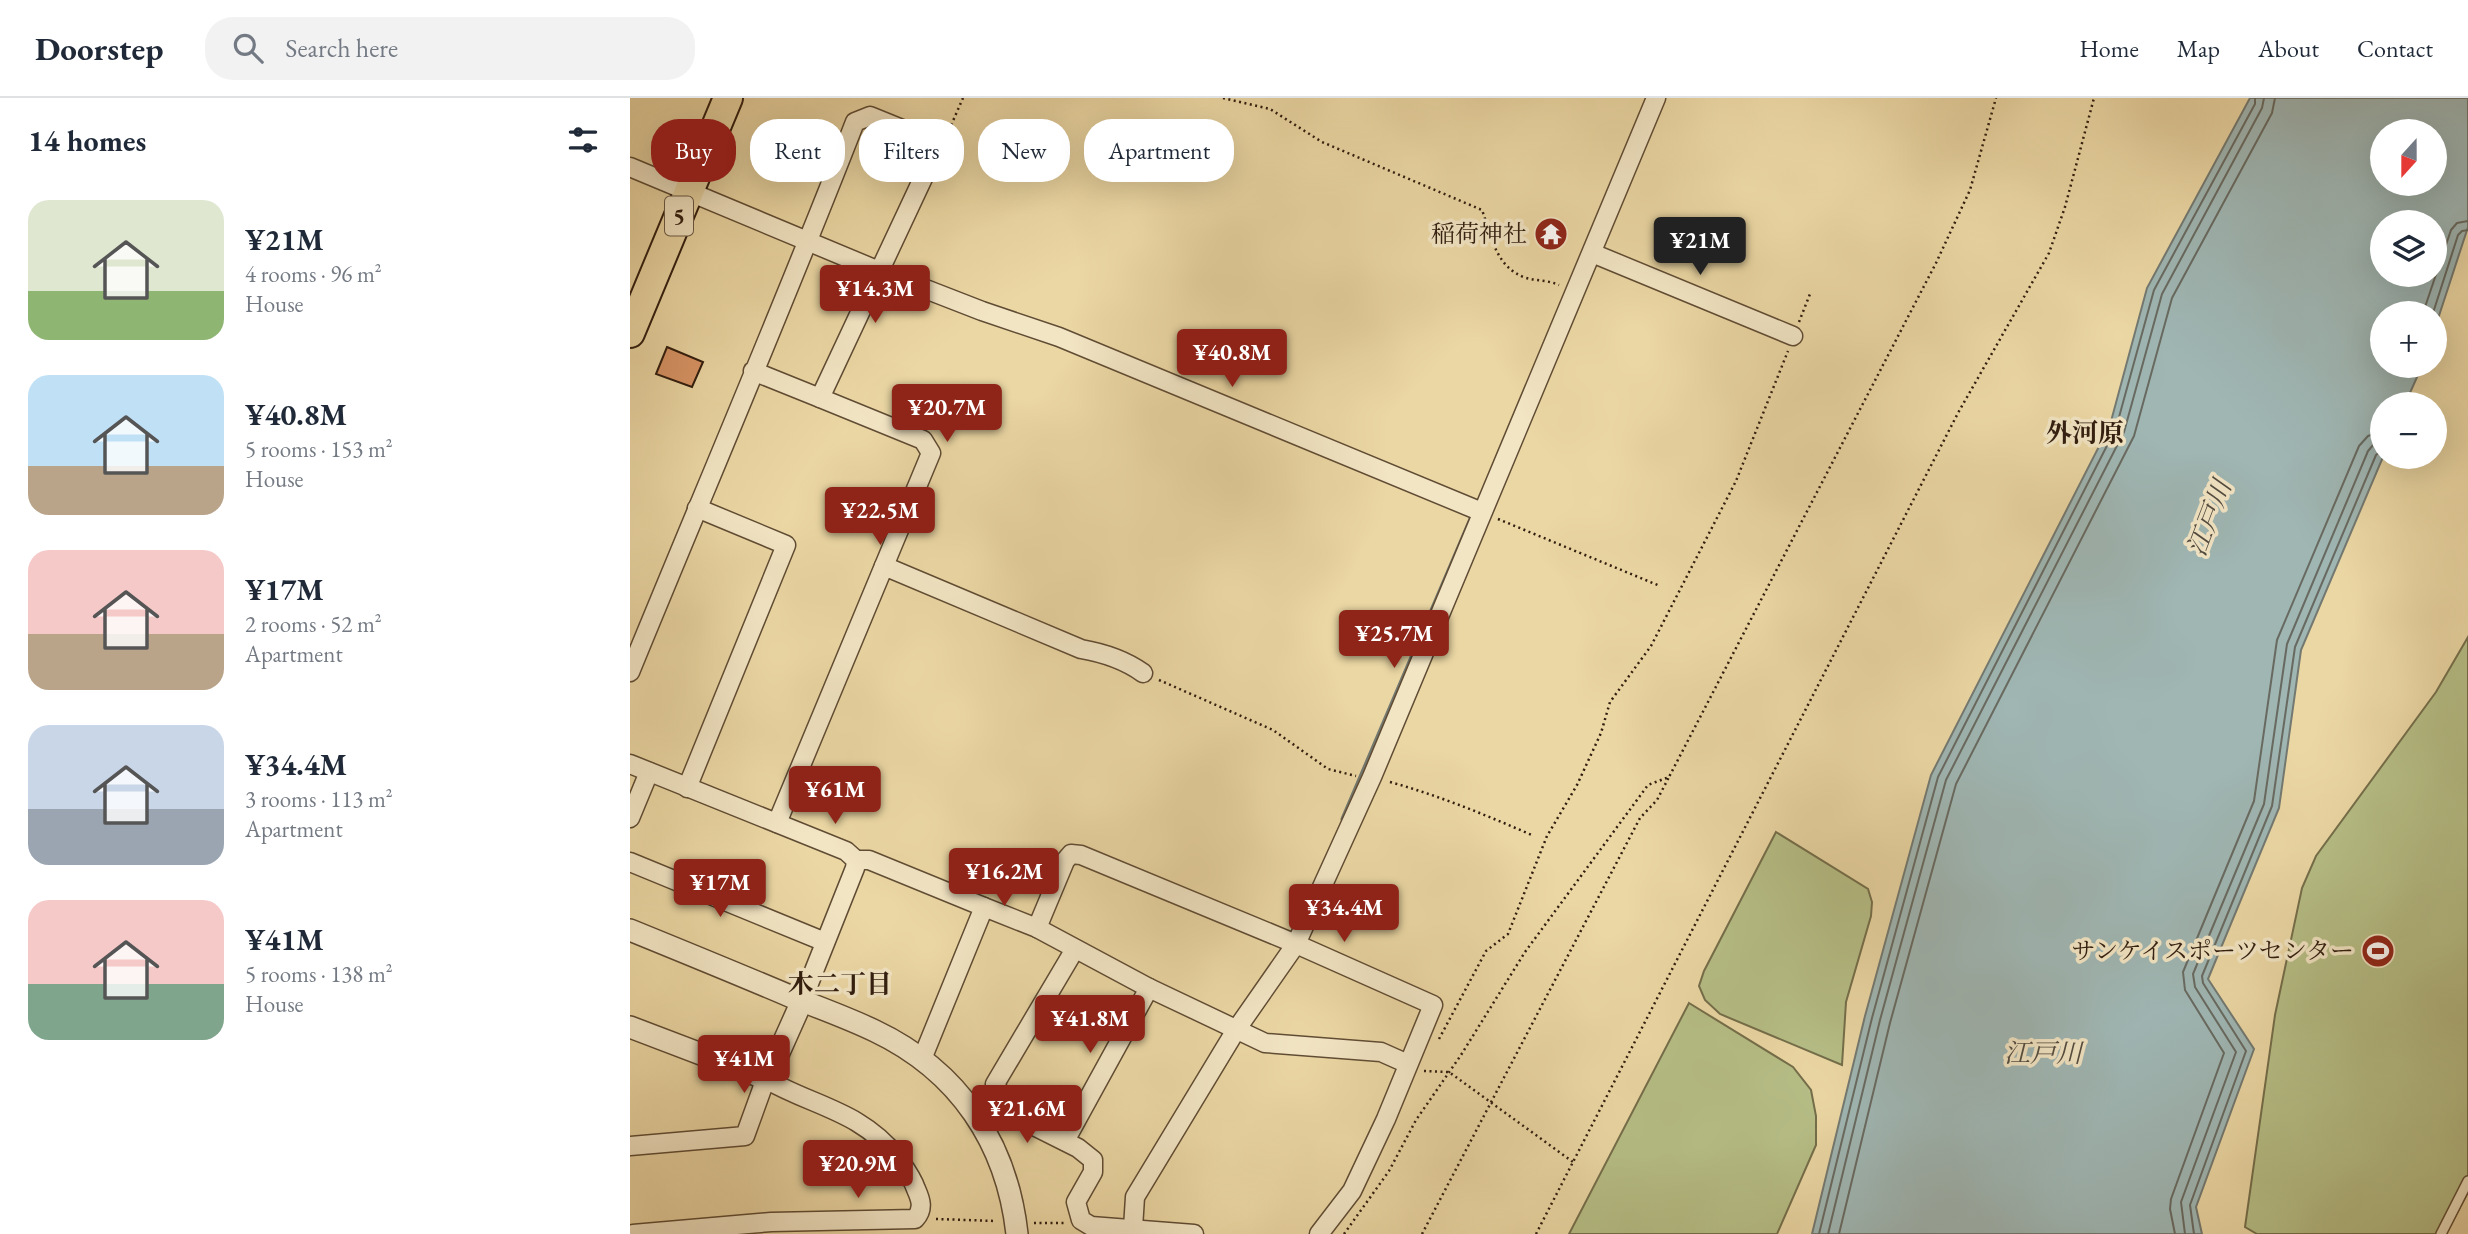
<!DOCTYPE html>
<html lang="en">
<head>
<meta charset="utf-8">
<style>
  :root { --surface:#fff; --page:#f2f2f3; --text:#1f2937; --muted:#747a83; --line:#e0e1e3; --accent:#8f2418 }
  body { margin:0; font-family:"EB Garamond","Noto Serif JP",serif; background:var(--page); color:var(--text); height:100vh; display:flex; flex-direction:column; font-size:26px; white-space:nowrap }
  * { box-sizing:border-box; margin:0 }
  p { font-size:23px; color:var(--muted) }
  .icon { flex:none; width:38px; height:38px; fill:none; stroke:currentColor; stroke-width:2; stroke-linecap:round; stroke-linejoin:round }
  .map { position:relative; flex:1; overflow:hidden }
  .drawer { display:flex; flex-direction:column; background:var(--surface); width:630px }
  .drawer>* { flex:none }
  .guide { position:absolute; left:21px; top:21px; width:665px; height:63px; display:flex; gap:14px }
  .needle { width:46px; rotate:201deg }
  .buttons { position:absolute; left:1740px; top:21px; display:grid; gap:14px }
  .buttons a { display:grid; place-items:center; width:77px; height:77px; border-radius:50%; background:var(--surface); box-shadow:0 7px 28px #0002; font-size:35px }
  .price { position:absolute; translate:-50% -60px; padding:0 16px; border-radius:7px; background:var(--accent); color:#fff; font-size:23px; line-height:46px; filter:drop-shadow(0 2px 4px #0008) }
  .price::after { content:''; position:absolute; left:50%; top:42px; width:21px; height:16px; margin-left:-10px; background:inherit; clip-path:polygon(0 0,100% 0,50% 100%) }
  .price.current { background:#222; color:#fff }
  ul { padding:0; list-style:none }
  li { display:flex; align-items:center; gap:21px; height:175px; padding:0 28px }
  li span { display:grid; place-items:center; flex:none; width:196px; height:140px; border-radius:21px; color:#555 }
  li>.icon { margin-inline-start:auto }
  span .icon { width:84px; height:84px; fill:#fffc; stroke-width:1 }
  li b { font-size:30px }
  h2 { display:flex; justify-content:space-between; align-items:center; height:84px; padding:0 28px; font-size:30px }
  .tag { padding:0 24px; border-radius:28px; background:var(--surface); box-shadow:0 7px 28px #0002; font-size:24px; line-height:63px }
  .tag.current { background:var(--accent); color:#fff }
  header { display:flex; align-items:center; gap:42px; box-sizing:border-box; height:98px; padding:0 35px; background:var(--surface); border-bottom:2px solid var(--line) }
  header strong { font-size:33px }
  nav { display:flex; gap:38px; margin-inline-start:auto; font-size:24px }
  .search { width:490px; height:63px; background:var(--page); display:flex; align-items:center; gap:18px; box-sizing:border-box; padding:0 24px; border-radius:28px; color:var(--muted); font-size:26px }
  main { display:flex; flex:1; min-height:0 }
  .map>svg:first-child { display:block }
  .green { fill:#b6be86; stroke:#746e4a; stroke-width:2 }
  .water { fill:#9fb6b3; stroke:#737971; stroke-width:2; fill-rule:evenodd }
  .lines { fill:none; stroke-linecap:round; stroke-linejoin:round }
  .shore { stroke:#686a61; stroke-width:2 }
  .stream { stroke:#737971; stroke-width:5 }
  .building { fill:#d89465; stroke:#311d0f; stroke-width:2 }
  .service-casing { stroke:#604c34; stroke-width:12 }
  .minor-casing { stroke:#604c34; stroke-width:21 }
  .tertiary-casing { stroke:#604c34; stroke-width:24 }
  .primary-casing { stroke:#311d0f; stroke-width:32 }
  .path { stroke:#311d0f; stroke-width:2.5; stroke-dasharray:2 3.5; stroke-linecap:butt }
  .service { stroke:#f2e5c4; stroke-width:9 }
  .minor { stroke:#f2e5c4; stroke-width:18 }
  .tertiary { stroke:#f2e5c4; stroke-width:21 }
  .primary { stroke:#ebd7a4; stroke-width:28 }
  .labels { text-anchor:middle; stroke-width:7; stroke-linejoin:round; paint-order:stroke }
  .shield { fill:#f2e5c4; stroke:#6b5945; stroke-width:2 }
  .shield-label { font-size:23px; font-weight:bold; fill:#311d0f }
  .poi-label { font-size:24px; fill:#311d0f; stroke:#f2e5c4; text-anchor:end }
  .neighbourhood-label { font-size:26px; font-weight:bold; fill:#311d0f; stroke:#f2e5c4 }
  .water-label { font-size:26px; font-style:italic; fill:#524b40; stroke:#f2e5c4 }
</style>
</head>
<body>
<header>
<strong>Doorstep</strong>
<div class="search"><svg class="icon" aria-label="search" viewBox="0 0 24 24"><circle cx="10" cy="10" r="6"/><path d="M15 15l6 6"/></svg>Search here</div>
<nav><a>Home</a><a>Map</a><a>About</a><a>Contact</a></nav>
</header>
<main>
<section class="drawer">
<h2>14 homes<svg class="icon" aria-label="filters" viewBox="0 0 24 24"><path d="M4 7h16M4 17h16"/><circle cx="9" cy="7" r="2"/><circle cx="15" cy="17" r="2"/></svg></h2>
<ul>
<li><span style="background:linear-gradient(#dfe7d0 65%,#8fb573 0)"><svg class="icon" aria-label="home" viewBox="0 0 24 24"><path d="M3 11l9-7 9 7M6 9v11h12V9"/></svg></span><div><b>¥21M</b><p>4 rooms · 96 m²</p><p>House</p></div></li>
<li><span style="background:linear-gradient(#bfe0f5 65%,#b9a48a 0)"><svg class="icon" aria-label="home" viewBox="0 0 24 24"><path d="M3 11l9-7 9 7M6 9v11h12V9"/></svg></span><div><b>¥40.8M</b><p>5 rooms · 153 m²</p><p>House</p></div></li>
<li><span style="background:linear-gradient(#f6c9c9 60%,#b9a48a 0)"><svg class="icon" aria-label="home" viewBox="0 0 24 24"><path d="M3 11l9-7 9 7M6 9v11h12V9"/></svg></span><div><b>¥17M</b><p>2 rooms · 52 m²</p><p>Apartment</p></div></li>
<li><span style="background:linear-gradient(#c9d6e8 60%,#9aa5b1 0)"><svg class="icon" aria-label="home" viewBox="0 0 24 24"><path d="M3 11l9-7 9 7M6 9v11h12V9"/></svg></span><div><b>¥34.4M</b><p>3 rooms · 113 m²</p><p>Apartment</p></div></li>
<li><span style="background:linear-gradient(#f6c9c9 60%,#7fa58c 0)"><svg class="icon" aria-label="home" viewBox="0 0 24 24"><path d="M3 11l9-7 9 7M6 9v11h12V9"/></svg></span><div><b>¥41M</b><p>5 rooms · 138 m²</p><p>House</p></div></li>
</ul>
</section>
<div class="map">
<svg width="1838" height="1136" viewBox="0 0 1838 1136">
  <rect width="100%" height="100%" fill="#ebd7a4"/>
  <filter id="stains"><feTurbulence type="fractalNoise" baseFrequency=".00286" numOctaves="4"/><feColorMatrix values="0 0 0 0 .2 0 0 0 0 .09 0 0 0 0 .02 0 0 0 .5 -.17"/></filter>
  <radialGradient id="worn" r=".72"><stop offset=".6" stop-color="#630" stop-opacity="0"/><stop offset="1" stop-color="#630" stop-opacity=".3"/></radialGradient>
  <!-- green -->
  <g class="green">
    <path d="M 1838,539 L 1838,1094 L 1816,1136 L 1627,1136 L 1615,1129 L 1645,917 L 1672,790 L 1686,758 L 1806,594 Z"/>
    <path d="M 1146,734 L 1238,791 L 1242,804 L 1241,818 L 1216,904 L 1212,967 L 1090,916 L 1075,902 L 1069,888 L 1074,873 Z"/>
    <path d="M 1059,905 L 1163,969 L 1181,992 L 1186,1018 L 1186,1047 L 1147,1136 L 939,1136 Z"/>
  </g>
  <!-- water -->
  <path class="water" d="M 1620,0 L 1838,0 L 1838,129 L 1804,233 L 1804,215 L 1752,215 L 1752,268 L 1792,268 L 1775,306 L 1752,306 L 1753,359 L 1671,552 L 1649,710 L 1578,881 L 1624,951 L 1566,1109 L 1572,1136 L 1182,1136 L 1235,918 L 1301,677 L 1480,327 L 1517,190 ZM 1752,33 L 1804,33 L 1804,86 L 1752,86 ZM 1752,124 L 1804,124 L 1804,177 L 1752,177 Z"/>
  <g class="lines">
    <!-- shore -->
    <g class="shore">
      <path d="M 1793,215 L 1821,132 L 1827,125 L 1838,123"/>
      <path d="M 1803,215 L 1828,137 L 1832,133 L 1838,132"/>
      <path d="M 1189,1136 L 1242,920 L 1308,679 L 1486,330 L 1524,192 L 1625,6 L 1625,0"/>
      <path d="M 1198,1136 L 1250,922 L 1316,682 L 1494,334 L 1532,196 L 1632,10 L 1634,0"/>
      <path d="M 1209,1136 L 1260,925 L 1326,686 L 1504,338 L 1542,200 L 1642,15 L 1645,0"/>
      <path d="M 1545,1136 L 1540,1111 L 1541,1101 L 1594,955 L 1555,892 L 1553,874 L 1624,703 L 1647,542 L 1729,348 L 1738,338 L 1752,333"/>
      <path d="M 1555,1136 L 1551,1104 L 1606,954 L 1565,889 L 1563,876 L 1634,706 L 1657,546 L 1738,353 L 1744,346 L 1752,343"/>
      <path d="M 1564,1136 L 1560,1107 L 1616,953 L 1573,885 L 1572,878 L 1642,708 L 1665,549 L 1746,357 L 1752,352"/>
    </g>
    <!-- stream -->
    <path class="stream" d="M 713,721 L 841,421"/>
  </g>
  <!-- building -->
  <path class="building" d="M 37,249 L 73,264 L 62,289 L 26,276 Z"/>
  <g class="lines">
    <defs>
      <path id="service" d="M 1811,1136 L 1838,1083"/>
      <g id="minor">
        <path d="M 0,69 L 249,173 L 352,213 L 429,239 L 852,414"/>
        <path d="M 962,155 L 1163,238"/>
        <path d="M 190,300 L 293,342 L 301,355 L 254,468"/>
        <path d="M 0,574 C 75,391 153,209 225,24 L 240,18 L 309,46 L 190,300 L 123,273"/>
        <path d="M 0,666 L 216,753 L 226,762 L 225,770 L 172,903"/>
        <path d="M 57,690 L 156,447 L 67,410"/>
        <path d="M 0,720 L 19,674"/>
        <path d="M 147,725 L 254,468 L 451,551 C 474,555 495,562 513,575"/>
        <path d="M 226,762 L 239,762 L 354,809 L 292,961"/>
        <path d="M 0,764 L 195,844"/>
        <path d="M 354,809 L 407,830 L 519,890 L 635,945 L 751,954 L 778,966"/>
        <path d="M 407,830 L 435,763 L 441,756 L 451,757 L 666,846 L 803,907 L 756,1021 L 722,1093 L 689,1136"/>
        <path d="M 445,851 L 365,986 L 382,1017 L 448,1050 L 463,1062 L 463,1074 L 446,1104 L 451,1122 L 461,1128 L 564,1136"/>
        <path d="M 435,1043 L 519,890"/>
        <path d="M 0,1048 L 115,1038 L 132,991 L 134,980 C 181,1008 230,1012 267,1059 C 274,1069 282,1079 286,1091 C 291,1102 294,1111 285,1121 L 141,1124 L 3,1136"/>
        <path d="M 503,1130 L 505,1099 L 606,932 L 666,846 L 742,679 L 1026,0"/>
      </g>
      <g id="tertiary">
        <path d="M 0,832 C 54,854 108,876 162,899 C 190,910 218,920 245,933 C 329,973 377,1045 387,1136"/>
        <path d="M 0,929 L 134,980 L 139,977 L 142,970 L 172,903"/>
      </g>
      <path id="primary" d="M 0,235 L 98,0"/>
    </defs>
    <!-- service casing -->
    <use href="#service" class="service-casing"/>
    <!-- minor casing -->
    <use href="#minor" class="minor-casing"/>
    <!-- tertiary casing -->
    <use href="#tertiary" class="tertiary-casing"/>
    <!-- primary casing -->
    <use href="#primary" class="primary-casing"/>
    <!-- path -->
    <g class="path">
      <path d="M 593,0 L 640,11 L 692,44 L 852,112 C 862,139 865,169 896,180 C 907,183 918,182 929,187"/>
      <path d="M 319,32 L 333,0"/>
      <path d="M 1169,224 L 1180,196"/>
      <path d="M 868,421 L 1030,488"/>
      <path d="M 529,582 L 643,632 L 698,671 L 726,678"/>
      <path d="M 760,684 C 810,698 856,717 904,738"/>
      <path d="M 809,941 L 856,853 L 878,836 L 917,738 L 947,687 L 971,635 L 980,604 L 1021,548 L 1106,383 L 1158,253"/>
      <path d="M 794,973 L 819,974 L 943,1064"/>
      <path d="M 306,1121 L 366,1123"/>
      <path d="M 404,1125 L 436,1125"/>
      <path d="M 714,1136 L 759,1073 L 786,1022 L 831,957 L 895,854 L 1018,687 L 1039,679 L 1306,165 L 1340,92 L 1366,0"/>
      <path d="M 792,1136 L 1010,720 L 1027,702 L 1039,679"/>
      <path d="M 906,1136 L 1328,315 L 1419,155 L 1435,109 L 1464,0"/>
    </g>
    <!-- service -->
    <use href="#service" class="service"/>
    <!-- minor -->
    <use href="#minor" class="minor"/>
    <!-- tertiary -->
    <use href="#tertiary" class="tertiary"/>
    <!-- primary -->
    <use href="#primary" class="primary"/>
  </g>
  <!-- icons -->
  <defs>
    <symbol id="temple-disc" viewBox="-11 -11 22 22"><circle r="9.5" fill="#8f2418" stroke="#f2e5c4"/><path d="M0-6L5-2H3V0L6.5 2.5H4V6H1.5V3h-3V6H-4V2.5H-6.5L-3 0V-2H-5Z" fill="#fff"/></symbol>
    <symbol id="stadium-disc" viewBox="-11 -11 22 22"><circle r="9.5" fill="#8f2418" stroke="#f2e5c4"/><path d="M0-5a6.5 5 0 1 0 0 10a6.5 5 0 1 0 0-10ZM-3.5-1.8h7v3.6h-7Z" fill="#fff"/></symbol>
  </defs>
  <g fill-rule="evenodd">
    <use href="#temple-disc" x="902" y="117" width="38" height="38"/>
    <use href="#stadium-disc" x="1729" y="834" width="38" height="38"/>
  </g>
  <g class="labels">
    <!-- shield labels -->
    <rect class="shield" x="35" y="98.5" width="28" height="39" rx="5"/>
    <g class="shield-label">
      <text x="49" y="126">5</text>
    </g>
    <!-- poi labels -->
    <g class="poi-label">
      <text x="897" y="144">稲荷神社</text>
      <text x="1724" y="861">サンケイスポーツセンター</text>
    </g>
    <!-- neighbourhood labels -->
    <g class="neighbourhood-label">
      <text x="1455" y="344">外河原</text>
      <text x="210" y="895">木二丁目</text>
    </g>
    <!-- water labels -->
    <g class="water-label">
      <text transform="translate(1579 420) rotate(-69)" y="9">江戸川</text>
      <text x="1413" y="964">江戸川</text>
    </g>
  </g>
  <rect width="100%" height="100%" filter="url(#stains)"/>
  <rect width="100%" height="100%" fill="url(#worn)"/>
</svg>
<div class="buttons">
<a><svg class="needle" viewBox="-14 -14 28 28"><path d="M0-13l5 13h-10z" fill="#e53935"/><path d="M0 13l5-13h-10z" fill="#747a83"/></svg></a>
<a><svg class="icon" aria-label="layers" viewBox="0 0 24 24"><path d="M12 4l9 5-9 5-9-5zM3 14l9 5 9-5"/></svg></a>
<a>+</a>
<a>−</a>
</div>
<b class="price current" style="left:1070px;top:179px">¥21M</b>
<b class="price" style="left:245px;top:227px">¥14.3M</b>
<b class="price" style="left:602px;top:291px">¥40.8M</b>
<b class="price" style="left:317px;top:346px">¥20.7M</b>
<b class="price" style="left:250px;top:449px">¥22.5M</b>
<b class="price" style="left:764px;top:572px">¥25.7M</b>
<b class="price" style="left:205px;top:728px">¥61M</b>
<b class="price" style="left:374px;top:810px">¥16.2M</b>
<b class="price" style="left:90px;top:821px">¥17M</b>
<b class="price" style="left:714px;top:846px">¥34.4M</b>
<b class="price" style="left:460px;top:957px">¥41.8M</b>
<b class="price" style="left:114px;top:997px">¥41M</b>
<b class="price" style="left:397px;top:1047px">¥21.6M</b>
<b class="price" style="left:228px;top:1102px">¥20.9M</b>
<div class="guide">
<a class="tag current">Buy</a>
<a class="tag">Rent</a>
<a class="tag">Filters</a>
<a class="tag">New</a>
<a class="tag">Apartment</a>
</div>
</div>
</main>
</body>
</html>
